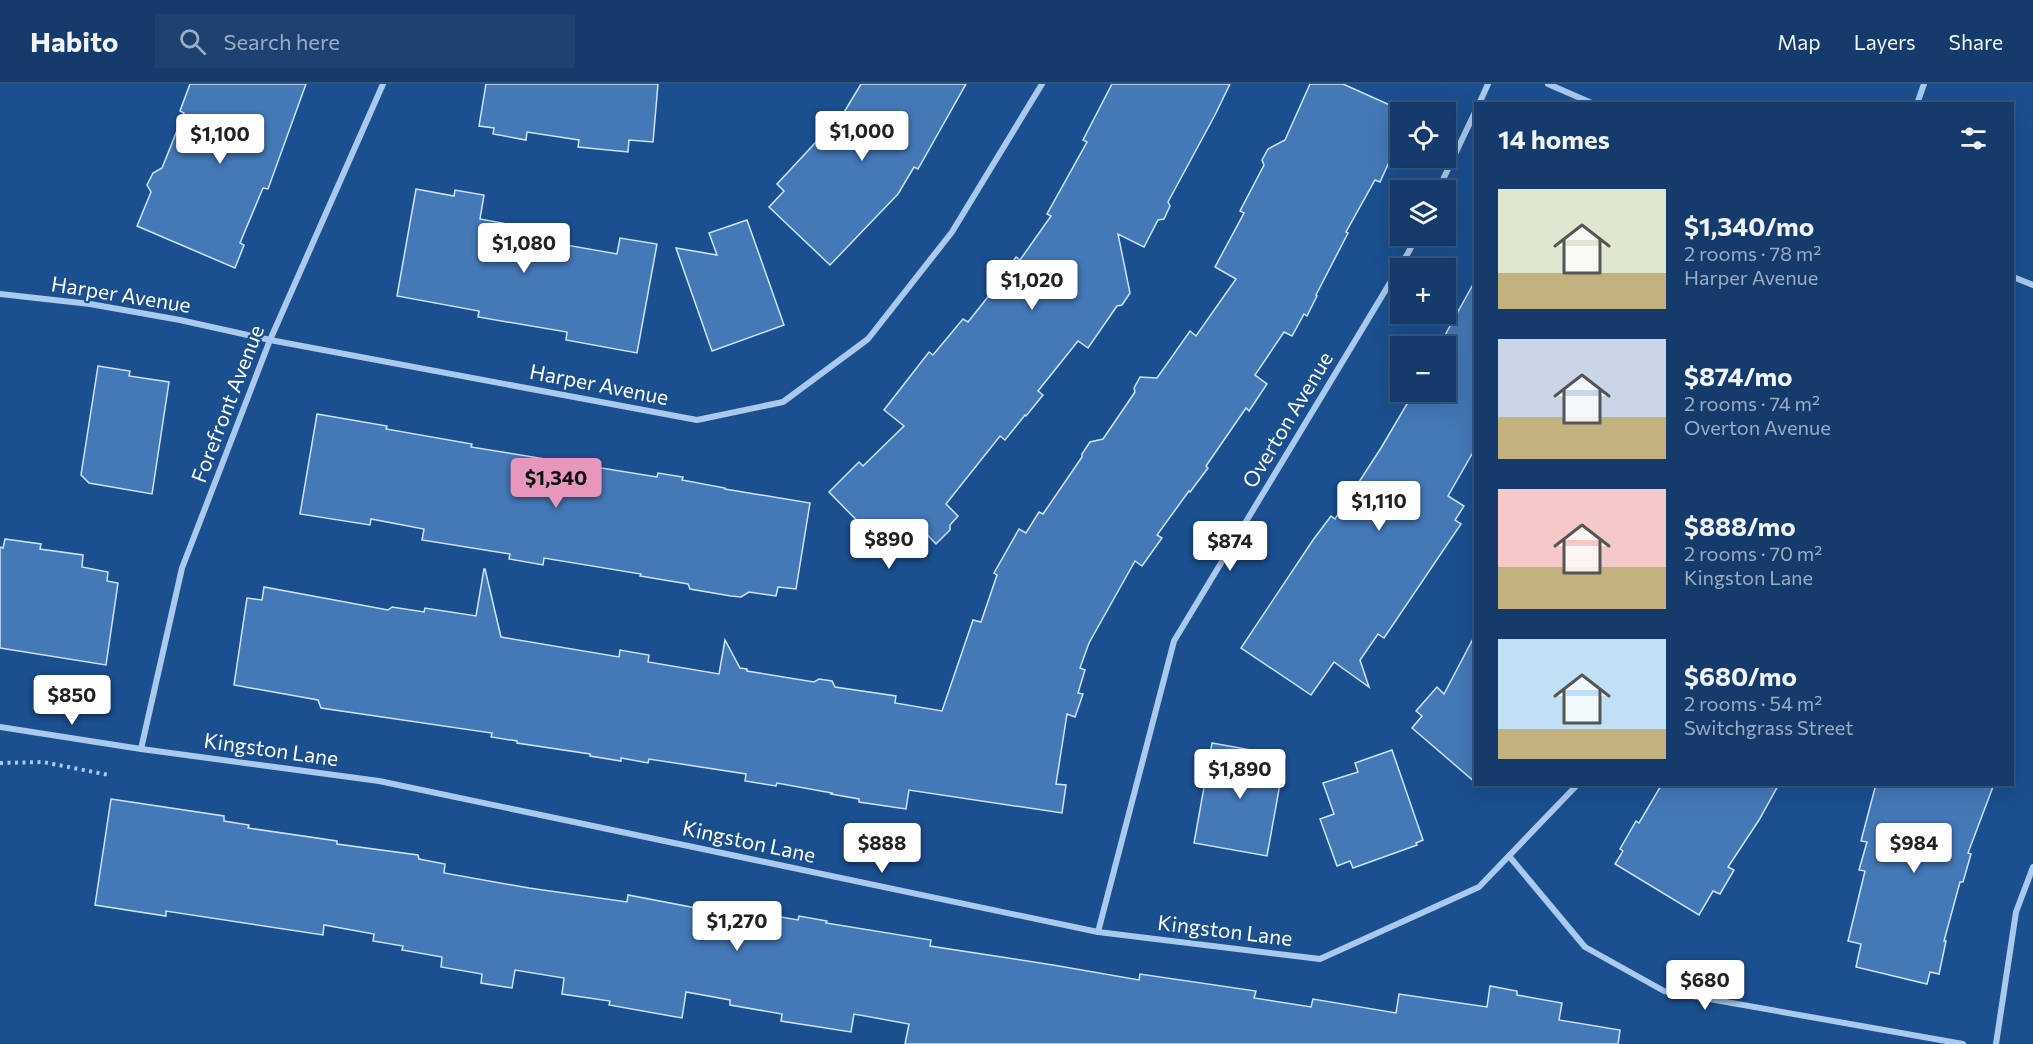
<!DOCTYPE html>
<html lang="en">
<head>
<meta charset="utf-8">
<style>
  :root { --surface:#143b6b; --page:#1d4271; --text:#f1f3f6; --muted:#9dadc1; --line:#33557e; --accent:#e797bd }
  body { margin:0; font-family:Commissioner,sans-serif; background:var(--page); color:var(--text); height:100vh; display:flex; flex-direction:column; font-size:22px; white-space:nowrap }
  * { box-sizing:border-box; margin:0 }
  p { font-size:20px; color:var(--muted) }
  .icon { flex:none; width:33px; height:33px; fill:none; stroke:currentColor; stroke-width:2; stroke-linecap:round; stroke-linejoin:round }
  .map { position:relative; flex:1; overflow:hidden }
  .panel { position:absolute; left:1474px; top:18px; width:540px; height:684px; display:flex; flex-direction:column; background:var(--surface); border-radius:0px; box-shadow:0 6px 24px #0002,0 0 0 2px var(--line) }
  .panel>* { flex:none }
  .tools { position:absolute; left:1390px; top:18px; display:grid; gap:12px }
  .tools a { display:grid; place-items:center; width:66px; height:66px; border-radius:0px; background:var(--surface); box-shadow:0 6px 24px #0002,0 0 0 2px var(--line); font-size:30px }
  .price { position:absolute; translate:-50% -51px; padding:0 14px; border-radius:6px; background:#fff; color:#222; font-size:20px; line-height:39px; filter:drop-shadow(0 2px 3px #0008) }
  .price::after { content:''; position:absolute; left:50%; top:36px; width:18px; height:14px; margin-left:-9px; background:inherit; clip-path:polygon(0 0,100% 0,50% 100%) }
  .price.selected { background:var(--accent); color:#111 }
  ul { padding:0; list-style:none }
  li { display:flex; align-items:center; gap:18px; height:150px; padding:0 24px }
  li span { display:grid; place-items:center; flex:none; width:168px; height:120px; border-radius:0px; color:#555 }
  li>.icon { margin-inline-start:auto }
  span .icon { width:72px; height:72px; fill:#fffc; stroke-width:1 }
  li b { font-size:26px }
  h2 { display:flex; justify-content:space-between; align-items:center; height:72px; padding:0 24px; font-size:26px }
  header { display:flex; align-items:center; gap:36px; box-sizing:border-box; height:84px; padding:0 30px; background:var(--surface); border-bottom:2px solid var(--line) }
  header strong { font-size:28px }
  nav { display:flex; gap:33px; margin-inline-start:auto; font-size:21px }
  .search { width:420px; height:54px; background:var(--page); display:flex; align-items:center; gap:15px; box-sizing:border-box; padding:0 21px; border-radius:0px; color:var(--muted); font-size:22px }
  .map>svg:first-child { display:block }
  .building { fill:#4478b7; stroke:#cfe3fa; stroke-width:1.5 }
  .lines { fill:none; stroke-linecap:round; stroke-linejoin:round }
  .path { stroke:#a9c9ee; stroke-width:4; stroke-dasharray:3 4.5; stroke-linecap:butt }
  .street { stroke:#a9c9ee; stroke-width:6 }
  .labels { text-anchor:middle; stroke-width:4.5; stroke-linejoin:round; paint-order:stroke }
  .street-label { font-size:21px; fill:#fff; stroke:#1b4f8f }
</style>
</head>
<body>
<header>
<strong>Habito</strong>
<div class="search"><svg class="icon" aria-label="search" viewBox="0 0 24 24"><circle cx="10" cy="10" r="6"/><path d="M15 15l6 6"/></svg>Search here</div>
<nav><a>Map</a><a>Layers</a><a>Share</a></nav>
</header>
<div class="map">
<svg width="2033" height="960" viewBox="0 0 2033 960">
  <rect width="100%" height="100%" fill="#1b4f8f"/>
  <!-- building -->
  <g class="building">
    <path d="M 190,0 L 306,0 L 268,105 L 263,104 L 240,159 L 244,161 L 235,184 L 137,142 L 151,108 L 147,101 L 153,89 L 162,84 L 184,29 L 180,27 Z"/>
    <path d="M 486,0 L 658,0 L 653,58 L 629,56 L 628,68 L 578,63 L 579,56 L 527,48 L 526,56 L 493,50 L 494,44 L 479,42 Z"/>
    <path d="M 861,0 L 966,0 L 918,85 L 914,83 L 898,110 L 830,181 L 769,123 L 784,107 L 777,100 L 829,44 L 836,33 L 840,35 Z"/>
    <path d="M 1112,0 L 1230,0 L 1215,31 L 1168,118 L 1170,122 L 1164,135 L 1158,136 L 1144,163 L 1118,150 L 1130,209 L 1122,221 L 1117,222 L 1088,264 L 1078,257 L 1038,307 L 1043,311 L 1026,332 L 1025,331 L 1005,356 L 1000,352 L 946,420 L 958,432 L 950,441 L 950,446 L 936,460 L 916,439 L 887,467 L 829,408 L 859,378 L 863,382 L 904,342 L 884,326 L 929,268 L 933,271 L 963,235 L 968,238 L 991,209 L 1016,173 L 1020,176 L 1051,132 L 1047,130 L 1087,58 L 1083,56 Z"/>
    <path d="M 1310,0 L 1343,0 L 1401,26 L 1401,52 L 1380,98 L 1375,96 L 1346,148 L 1348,149 L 1316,211 L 1317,212 L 1307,232 L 1304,230 L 1292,252 L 1284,248 L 1255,291 L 1267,300 L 1249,327 L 1246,324 L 1206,382 L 1208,384 L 1190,408 L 1189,407 L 1157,451 L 1162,454 L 1142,482 L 1135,477 L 1089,559 L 1080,584 L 1085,586 L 1078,609 L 1083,610 L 1075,633 L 1067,630 L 1056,700 L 1066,701 L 1062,729 L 909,706 L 906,725 L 859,718 L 859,715 L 831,710 L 832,709 L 777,699 L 776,702 L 745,697 L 746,690 L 649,675 L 648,679 L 621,674 L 621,677 L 590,672 L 590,670 L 517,659 L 517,657 L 491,653 L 492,649 L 321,624 L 318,616 L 234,601 L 247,514 L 262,516 L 264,503 L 388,526 L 392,523 L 424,528 L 425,524 L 476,532 L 484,485 L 485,485 L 501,553 L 619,573 L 620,566 L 649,571 L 648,578 L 719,590 L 725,556 L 740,584 L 747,585 L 747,587 L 814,598 L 819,595 L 832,597 L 835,603 L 896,612 L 895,619 L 942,627 L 973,536 L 981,538 L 997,491 L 994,489 L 1019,445 L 1026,449 L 1039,428 L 1043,430 L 1082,373 L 1082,370 L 1090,358 L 1103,355 L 1135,308 L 1134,304 L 1140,293 L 1157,294 L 1190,247 L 1196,252 L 1236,195 L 1215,183 L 1244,129 L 1240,127 L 1264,81 L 1262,76 L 1268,65 L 1285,56 Z"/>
    <path d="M 416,105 L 454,112 L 455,106 L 484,111 L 480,135 L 545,147 L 543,157 L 617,170 L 620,154 L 657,160 L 637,269 L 566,256 L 567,248 L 478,233 L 479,227 L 397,212 Z"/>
    <path d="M 747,136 L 784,241 L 712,267 L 676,164 L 717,171 L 709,149 Z"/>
    <path d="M 1476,195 L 1476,363 L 1448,412 L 1464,422 L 1455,436 L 1461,440 L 1384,554 L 1378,550 L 1360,576 L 1369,603 L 1334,578 L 1311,611 L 1241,564 L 1313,456 L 1331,432 L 1335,435 L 1381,364 L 1414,308 L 1446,308 L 1446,262 L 1439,262 Z"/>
    <path d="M 98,282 L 130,287 L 129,292 L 169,298 L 152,410 L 89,399 L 81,391 Z"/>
    <path d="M 317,330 L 387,342 L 386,345 L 472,360 L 471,363 L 657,393 L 658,389 L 683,393 L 682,396 L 725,404 L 725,405 L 810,419 L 796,505 L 778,503 L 776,512 L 749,508 L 741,513 L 731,512 L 690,505 L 688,500 L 640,492 L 641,490 L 544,474 L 543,481 L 509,475 L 510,470 L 422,456 L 424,445 L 371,435 L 370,441 L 300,430 Z"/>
    <path d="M 5,455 L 41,460 L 40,465 L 83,471 L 82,483 L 108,488 L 107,497 L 118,499 L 106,581 L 0,564 L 0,463 L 3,464 Z"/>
    <path d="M 1476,549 L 1476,699 L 1412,644 L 1422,632 L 1416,627 L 1437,603 L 1444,610 Z"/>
    <path d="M 1212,659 L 1285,672 L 1267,772 L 1194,759 Z"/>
    <path d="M 1392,666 L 1423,756 L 1416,759 L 1417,761 L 1353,784 L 1350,777 L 1337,782 L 1320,735 L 1334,730 L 1323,699 L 1358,688 L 1355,679 Z"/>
    <path d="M 1662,700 L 1779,700 L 1759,736 L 1728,783 L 1734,786 L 1720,810 L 1713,807 L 1699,831 L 1615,780 L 1623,767 L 1620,765 L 1636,737 L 1639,739 Z"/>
    <path d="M 1876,700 L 1994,700 L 1968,769 L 1971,770 L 1963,798 L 1960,798 L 1944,857 L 1946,857 L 1939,890 L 1930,888 L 1927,900 L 1856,883 L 1861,860 L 1848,857 L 1865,787 L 1859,786 L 1867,758 L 1861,757 Z"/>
    <path d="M 111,715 L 224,732 L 224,737 L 249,741 L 248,744 L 337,757 L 337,760 L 418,771 L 419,775 L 445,780 L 444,789 L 529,804 L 627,818 L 628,811 L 712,827 L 712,824 L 727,826 L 728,824 L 798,836 L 799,832 L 827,837 L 826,839 L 931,856 L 930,862 L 1053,881 L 1139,896 L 1140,890 L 1256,907 L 1254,914 L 1311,923 L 1313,915 L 1396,929 L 1399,910 L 1487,923 L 1490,902 L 1517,907 L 1517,911 L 1562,919 L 1559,936 L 1620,946 L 1618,960 L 905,960 L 909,940 L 854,930 L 851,948 L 781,937 L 782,930 L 730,921 L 730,916 L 686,908 L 682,934 L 609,921 L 610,917 L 562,910 L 564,894 L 515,886 L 512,904 L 481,899 L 482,890 L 441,883 L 442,873 L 402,866 L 403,862 L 373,857 L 374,850 L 324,841 L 323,851 L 166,827 L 166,832 L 95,821 Z"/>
  </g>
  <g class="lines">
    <!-- path -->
    <path class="path" d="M 0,679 L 43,678 L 109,691"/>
    <!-- street -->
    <g class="street">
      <path d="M 1548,0 L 1594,20"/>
      <path d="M 1479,20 L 1488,0"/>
      <path d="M 1917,20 L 1924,0"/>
      <path d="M 1438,106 L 1476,26"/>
      <path d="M 2013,193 L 2033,201"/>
      <path d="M 0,210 L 90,220 L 180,236 L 270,256 L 697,336 L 783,318 L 868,255 L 952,148 L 1042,0"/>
      <path d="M 0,643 L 141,665 L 379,697 L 1098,848 L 1320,875 L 1479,803 L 1578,700"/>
      <path d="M 141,665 L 182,484 L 270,256 L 383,0"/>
      <path d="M 1509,772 L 1585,863 L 1664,907 L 1963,960"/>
      <path d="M 1098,848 L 1174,557 L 1408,169 L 1417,152"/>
      <path d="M 1996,960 L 2016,828 L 2033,783"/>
    </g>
  </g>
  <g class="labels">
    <!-- street labels -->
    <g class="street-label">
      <text transform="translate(121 211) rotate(9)" y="7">Harper Avenue</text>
      <text transform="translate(599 301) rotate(11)" y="7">Harper Avenue</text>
      <text transform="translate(228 320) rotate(-69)" y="7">Forefront Avenue</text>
      <text transform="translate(1288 336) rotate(-59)" y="7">Overton Avenue</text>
      <text transform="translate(271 666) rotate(8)" y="7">Kingston Lane</text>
      <text transform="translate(749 758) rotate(12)" y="7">Kingston Lane</text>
      <text transform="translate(1225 847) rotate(7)" y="7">Kingston Lane</text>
    </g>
  </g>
</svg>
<div class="tools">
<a><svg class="icon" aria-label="locate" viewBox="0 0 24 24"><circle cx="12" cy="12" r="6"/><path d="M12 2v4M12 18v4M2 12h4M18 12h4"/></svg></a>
<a><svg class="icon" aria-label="layers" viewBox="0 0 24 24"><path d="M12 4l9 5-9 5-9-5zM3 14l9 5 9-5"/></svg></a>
<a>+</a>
<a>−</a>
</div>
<b class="price" style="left:862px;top:78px">$1,000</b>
<b class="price" style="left:220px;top:81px">$1,100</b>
<b class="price" style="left:524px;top:190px">$1,080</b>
<b class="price" style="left:1032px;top:227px">$1,020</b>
<b class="price selected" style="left:556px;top:425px">$1,340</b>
<b class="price" style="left:1379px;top:448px">$1,110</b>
<b class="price" style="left:889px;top:486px">$890</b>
<b class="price" style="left:1230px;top:488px">$874</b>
<b class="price" style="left:72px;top:642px">$850</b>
<b class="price" style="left:1240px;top:716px">$1,890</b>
<b class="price" style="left:882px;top:790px">$888</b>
<b class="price" style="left:1914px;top:790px">$984</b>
<b class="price" style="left:737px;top:868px">$1,270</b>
<b class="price" style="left:1705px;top:927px">$680</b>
<section class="panel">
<h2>14 homes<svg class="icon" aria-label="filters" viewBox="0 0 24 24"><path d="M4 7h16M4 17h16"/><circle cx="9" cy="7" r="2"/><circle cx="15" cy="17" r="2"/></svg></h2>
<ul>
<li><span style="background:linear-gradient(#dfe7d0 70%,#c2b280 0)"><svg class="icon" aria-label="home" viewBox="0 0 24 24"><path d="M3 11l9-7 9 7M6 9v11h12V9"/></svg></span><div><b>$1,340/mo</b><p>2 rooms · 78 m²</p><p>Harper Avenue</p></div></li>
<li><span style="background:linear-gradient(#c9d6e8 65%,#c2b280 0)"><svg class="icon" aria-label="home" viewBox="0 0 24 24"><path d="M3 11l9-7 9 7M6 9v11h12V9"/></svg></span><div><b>$874/mo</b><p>2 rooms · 74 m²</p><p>Overton Avenue</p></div></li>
<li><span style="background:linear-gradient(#f6c9c9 65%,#c2b280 0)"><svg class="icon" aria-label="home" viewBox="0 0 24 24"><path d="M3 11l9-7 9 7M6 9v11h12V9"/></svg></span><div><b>$888/mo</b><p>2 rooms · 70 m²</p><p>Kingston Lane</p></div></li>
<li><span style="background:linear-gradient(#bfe0f5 75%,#c2b280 0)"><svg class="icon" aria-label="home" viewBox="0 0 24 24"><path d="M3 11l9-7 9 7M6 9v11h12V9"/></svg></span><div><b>$680/mo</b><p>2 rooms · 54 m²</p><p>Switchgrass Street</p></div></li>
</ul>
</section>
</div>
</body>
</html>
